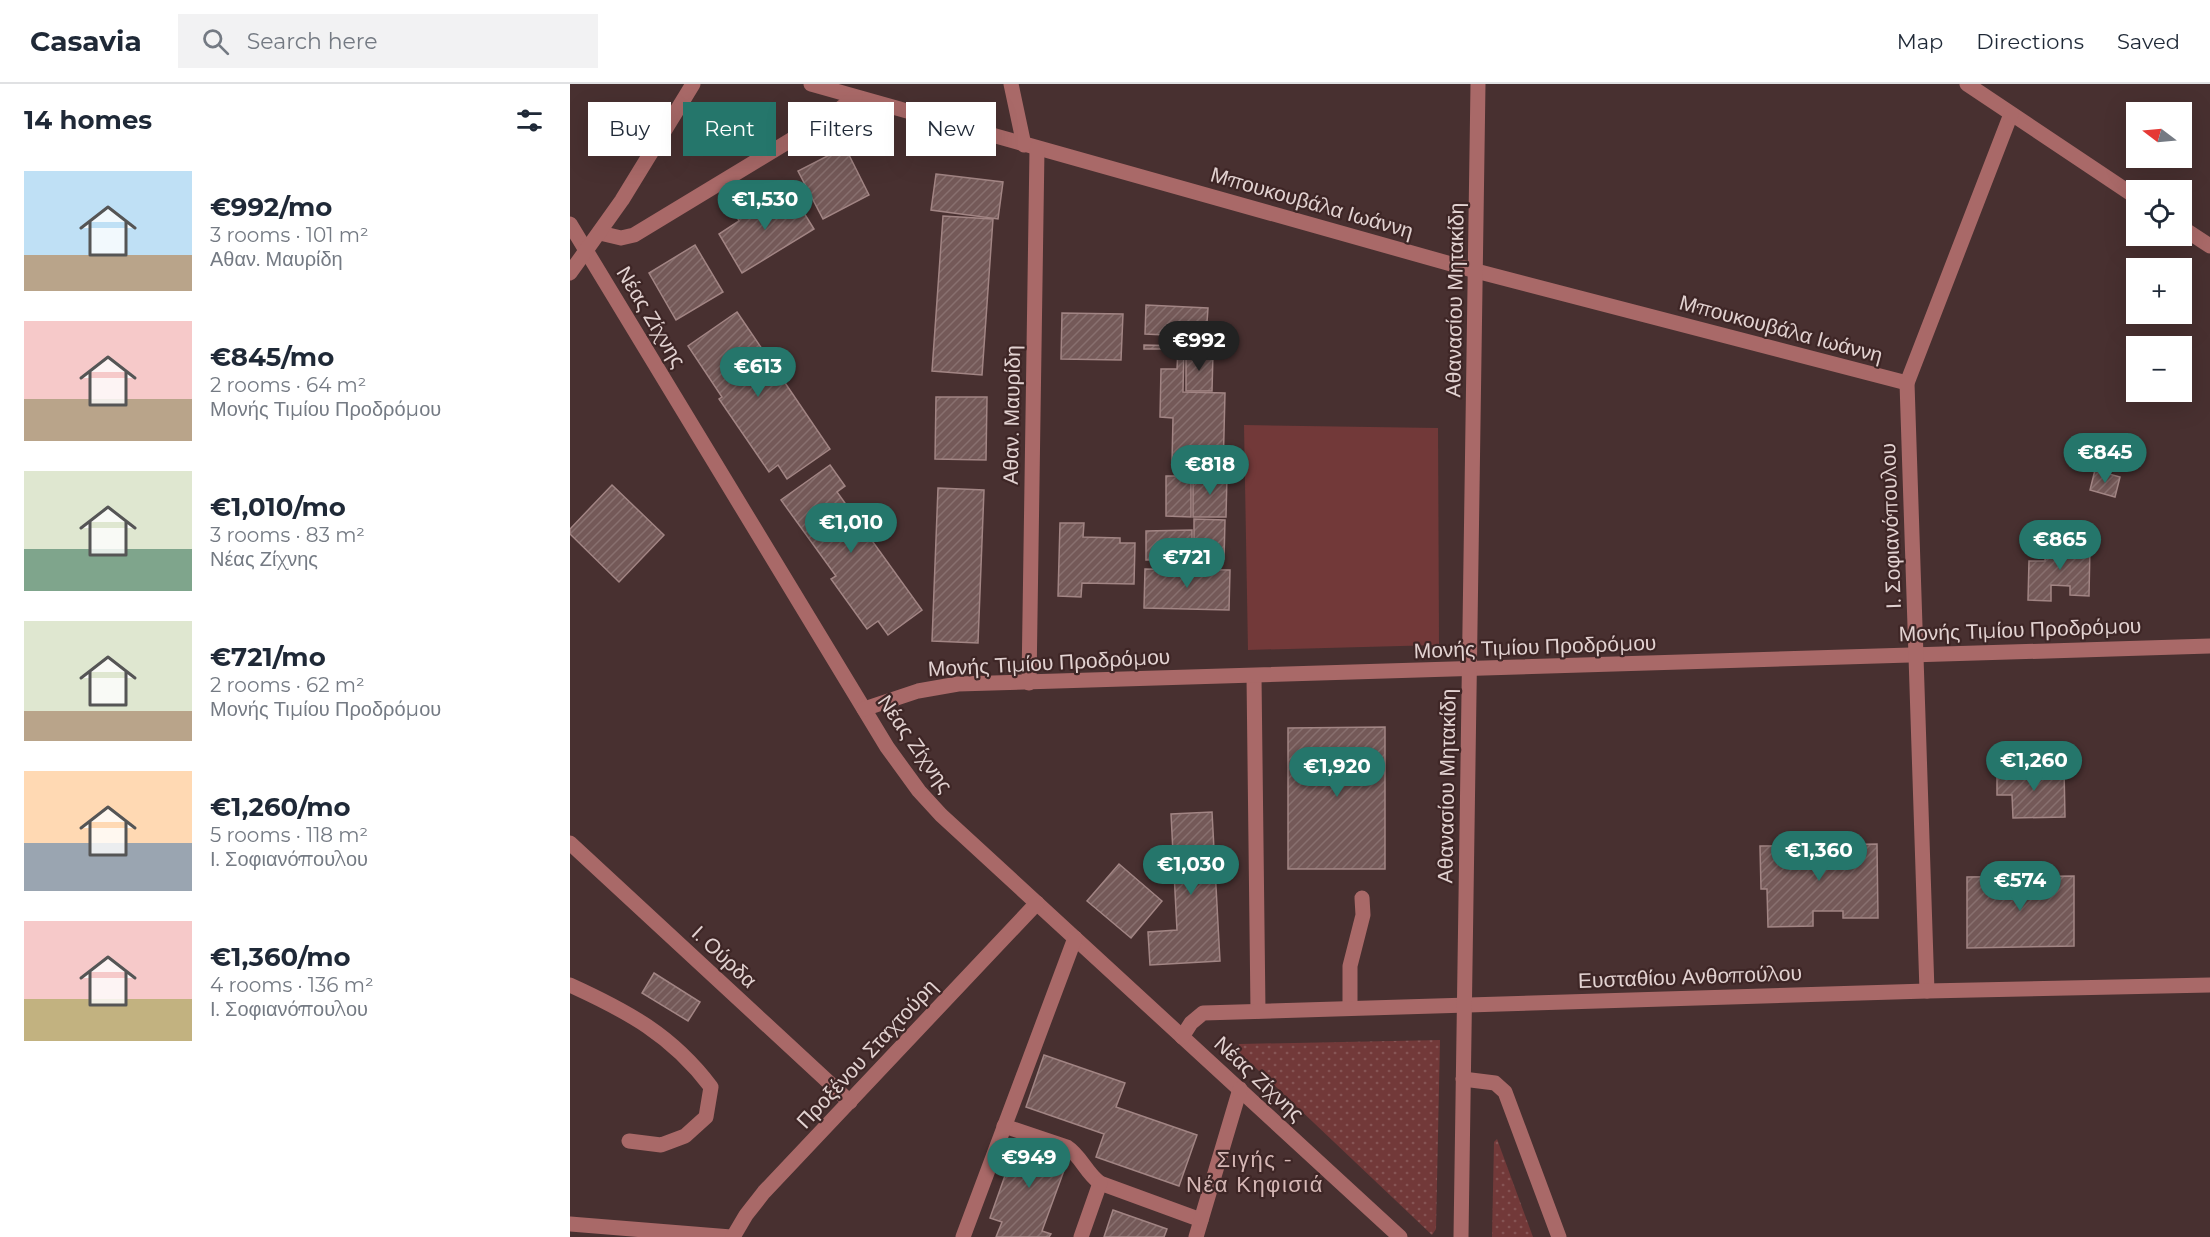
<!DOCTYPE html>
<html lang="en">
<head>
<meta charset="utf-8">
<style>
  :root { --surface:#fff; --page:#f2f2f3; --text:#1f2937; --muted:#747a83; --line:#e0e1e3; --accent:#25766b }
  body { margin:0; font-family:Montserrat,sans-serif; background:var(--page); color:var(--text); height:100vh; display:flex; flex-direction:column; font-size:22px; white-space:nowrap }
  * { box-sizing:border-box; margin:0 }
  p { font-size:20px; color:var(--muted) }
  .icon { flex:none; width:33px; height:33px; fill:none; stroke:currentColor; stroke-width:2; stroke-linecap:round; stroke-linejoin:round }
  .map { position:relative; flex:1; overflow:hidden }
  .side { display:flex; flex-direction:column; background:var(--surface); width:570px }
  .side>* { flex:none }
  .guide { position:absolute; left:18px; top:18px; width:570px; height:54px; display:flex; gap:12px }
  .needle { width:39px; rotate:286deg }
  .controls { position:absolute; left:1556px; top:18px; display:grid; gap:12px }
  .controls a { display:grid; place-items:center; width:66px; height:66px; border-radius:0px; background:var(--surface); box-shadow:0 6px 24px #0002; font-size:30px }
  .price { position:absolute; translate:-50% -51px; padding:0 14px; border-radius:21px; background:var(--accent); color:#fff; font-size:20px; line-height:39px; filter:drop-shadow(0 2px 3px #0008) }
  .price::after { content:''; position:absolute; left:50%; top:36px; width:18px; height:14px; margin-left:-9px; background:inherit; clip-path:polygon(0 0,100% 0,50% 100%) }
  .price.on { background:#222; color:#fff }
  ul { padding:0; list-style:none }
  li { display:flex; align-items:center; gap:18px; height:150px; padding:0 24px }
  li span { display:grid; place-items:center; flex:none; width:168px; height:120px; border-radius:0px; color:#555 }
  li>.icon { margin-inline-start:auto }
  span .icon { width:72px; height:72px; fill:#fffc; stroke-width:1 }
  li b { font-size:26px }
  h2 { display:flex; justify-content:space-between; align-items:center; height:72px; padding:0 24px; font-size:26px }
  .pill { padding:0 21px; border-radius:0px; background:var(--surface); box-shadow:0 6px 24px #0002; font-size:21px; line-height:54px }
  .pill.on { background:var(--accent); color:#fff }
  header { display:flex; align-items:center; gap:36px; box-sizing:border-box; height:84px; padding:0 30px; background:var(--surface); border-bottom:2px solid var(--line) }
  header strong { font-size:28px }
  nav { display:flex; gap:33px; margin-inline-start:auto; font-size:21px }
  .search { width:420px; height:54px; background:var(--page); display:flex; align-items:center; gap:15px; box-sizing:border-box; padding:0 21px; border-radius:0px; color:var(--muted); font-size:22px }
  main { display:flex; flex:1; min-height:0 }
  .map>svg:first-child { display:block }
  .green { fill:url(#green-dots) }
  .pitch { fill:#723939 }
  .building { fill:url(#building-hatch); stroke:#a28584; stroke-width:1.5 }
  .lines { fill:none; stroke-linecap:round; stroke-linejoin:round }
  .minor { stroke:#a96968; stroke-width:15 }
  .labels { text-anchor:middle; stroke-width:4.5; stroke-linejoin:round; paint-order:stroke }
  .street-label { font-size:21px; fill:#e2d2d1; stroke:#3e2626 }
  .neighbourhood-label { font-size:22px; letter-spacing:1.5px; fill:#d6b8b6; stroke:#3e2626 }
</style>
</head>
<body>
<header>
<strong>Casavia</strong>
<div class="search"><svg class="icon" aria-label="search" viewBox="0 0 24 24"><circle cx="10" cy="10" r="6"/><path d="M15 15l6 6"/></svg>Search here</div>
<nav><a>Map</a><a>Directions</a><a>Saved</a></nav>
</header>
<main>
<section class="side">
<h2>14 homes<svg class="icon" aria-label="filters" viewBox="0 0 24 24"><path d="M4 7h16M4 17h16"/><circle cx="9" cy="7" r="2"/><circle cx="15" cy="17" r="2"/></svg></h2>
<ul>
<li><span style="background:linear-gradient(#bfe0f5 70%,#b9a48a 0)"><svg class="icon" aria-label="home" viewBox="0 0 24 24"><path d="M3 11l9-7 9 7M6 9v11h12V9"/></svg></span><div><b>€992/mo</b><p>3 rooms · 101 m²</p><p>Αθαν. Μαυρίδη</p></div></li>
<li><span style="background:linear-gradient(#f6c9c9 65%,#b9a48a 0)"><svg class="icon" aria-label="home" viewBox="0 0 24 24"><path d="M3 11l9-7 9 7M6 9v11h12V9"/></svg></span><div><b>€845/mo</b><p>2 rooms · 64 m²</p><p>Μονής Τιμίου Προδρόμου</p></div></li>
<li><span style="background:linear-gradient(#dfe7d0 65%,#7fa58c 0)"><svg class="icon" aria-label="home" viewBox="0 0 24 24"><path d="M3 11l9-7 9 7M6 9v11h12V9"/></svg></span><div><b>€1,010/mo</b><p>3 rooms · 83 m²</p><p>Νέας Ζίχνης</p></div></li>
<li><span style="background:linear-gradient(#dfe7d0 75%,#b9a48a 0)"><svg class="icon" aria-label="home" viewBox="0 0 24 24"><path d="M3 11l9-7 9 7M6 9v11h12V9"/></svg></span><div><b>€721/mo</b><p>2 rooms · 62 m²</p><p>Μονής Τιμίου Προδρόμου</p></div></li>
<li><span style="background:linear-gradient(#ffd9b3 60%,#9aa5b1 0)"><svg class="icon" aria-label="home" viewBox="0 0 24 24"><path d="M3 11l9-7 9 7M6 9v11h12V9"/></svg></span><div><b>€1,260/mo</b><p>5 rooms · 118 m²</p><p>Ι. Σοφιανόπουλου</p></div></li>
<li><span style="background:linear-gradient(#f6c9c9 65%,#c2b280 0)"><svg class="icon" aria-label="home" viewBox="0 0 24 24"><path d="M3 11l9-7 9 7M6 9v11h12V9"/></svg></span><div><b>€1,360/mo</b><p>4 rooms · 136 m²</p><p>Ι. Σοφιανόπουλου</p></div></li>
</ul>
</section>
<div class="map">
<svg width="1640" height="1153" viewBox="0 0 1640 1153">
  <defs>
    <pattern id="green-dots" width="8" height="8" patternUnits="userSpaceOnUse" patternTransform="scale(1.5)"><rect width="8" height="8" fill="#723939"/><path d="M2 2h.1M6 6h.1" fill="none" stroke="#865555" stroke-width="1.8" stroke-linecap="round"/></pattern>
    <pattern id="building-hatch" width="6" height="6" patternUnits="userSpaceOnUse" patternTransform="scale(1.5)"><rect width="6" height="6" fill="#745958"/><path d="M-1 1l2-2M0 6l6-6M5 7l2-2" fill="none" stroke="#88706f"/></pattern>
  </defs>
  <rect width="100%" height="100%" fill="#483030"/>
  <!-- green -->
  <g class="green">
    <path d="M 870,956 L 866,1145 L 862,1151 L 667,966 L 669,960 Z"/>
    <path d="M 927,1055 L 963,1153 L 922,1153 L 924,1058 Z"/>
  </g>
  <!-- pitch -->
  <path class="pitch" d="M 674,341 L 868,344 L 869,561 L 678,566 Z"/>
  <!-- building -->
  <g class="building">
    <path d="M 275,63 L 299,111 L 253,135 L 228,87 Z"/>
    <path d="M 366,90 L 433,98 L 428,135 L 361,126 Z"/>
    <path d="M 221,108 L 244,145 L 172,189 L 149,150 L 169,137 L 165,129 L 187,116 L 193,125 Z"/>
    <path d="M 373,132 L 423,135 L 412,291 L 362,287 Z"/>
    <path d="M 125,161 L 153,208 L 106,236 L 79,189 Z"/>
    <path d="M 576,221 L 638,224 L 636,253 L 575,250 Z"/>
    <path d="M 167,228 L 260,365 L 217,395 L 208,381 L 199,388 L 149,315 L 152,313 L 118,262 Z"/>
    <path d="M 492,229 L 553,230 L 551,276 L 491,275 Z"/>
    <path d="M 574,261 L 614,262 L 613,308 L 655,309 L 653,388 L 624,387 L 624,380 L 602,379 L 603,334 L 590,333 L 591,285 L 607,285 L 608,265 L 574,265 Z"/>
    <path d="M 616,269 L 643,269 L 642,307 L 616,307 Z"/>
    <path d="M 366,313 L 417,313 L 416,376 L 365,375 Z"/>
    <path d="M 260,381 L 275,402 L 267,408 L 352,526 L 318,551 L 308,537 L 297,545 L 261,495 L 266,492 L 211,416 Z"/>
    <path d="M 1525,386 L 1550,393 L 1545,413 L 1520,406 Z"/>
    <path d="M 623,391 L 657,391 L 656,433 L 623,433 Z"/>
    <path d="M 596,392 L 621,392 L 621,433 L 596,432 Z"/>
    <path d="M 42,401 L 94,451 L 49,498 L 0,450 L 0,445 Z"/>
    <path d="M 368,404 L 414,406 L 408,559 L 362,557 Z"/>
    <path d="M 624,435 L 655,436 L 654,475 L 624,474 Z"/>
    <path d="M 490,439 L 514,439 L 513,453 L 550,454 L 550,459 L 565,459 L 564,500 L 512,499 L 511,513 L 488,512 Z"/>
    <path d="M 622,446 L 622,475 L 576,476 L 576,447 Z"/>
    <path d="M 1476,460 L 1520,461 L 1519,512 L 1500,511 L 1500,502 L 1481,501 L 1481,517 L 1458,516 L 1459,477 L 1475,477 Z"/>
    <path d="M 575,485 L 660,486 L 659,526 L 574,524 Z"/>
    <path d="M 815,643 L 815,785 L 718,785 L 718,644 Z"/>
    <path d="M 1494,685 L 1495,733 L 1443,734 L 1442,711 L 1427,711 L 1427,687 Z"/>
    <path d="M 642,728 L 650,877 L 580,881 L 578,848 L 607,846 L 601,730 Z"/>
    <path d="M 1307,760 L 1308,834 L 1273,834 L 1273,827 L 1243,827 L 1243,842 L 1198,843 L 1197,805 L 1191,805 L 1190,762 Z"/>
    <path d="M 549,780 L 592,817 L 561,854 L 517,817 Z"/>
    <path d="M 1504,792 L 1504,862 L 1397,864 L 1397,793 Z"/>
    <path d="M 84,889 L 130,918 L 118,937 L 72,909 Z"/>
    <path d="M 474,971 L 555,999 L 546,1023 L 627,1051 L 609,1102 L 526,1073 L 534,1050 L 456,1023 Z"/>
    <path d="M 449,1052 L 500,1070 L 472,1147 L 481,1150 L 479,1153 L 426,1153 L 432,1138 L 420,1134 Z"/>
    <path d="M 543,1126 L 597,1145 L 594,1153 L 534,1153 Z"/>
  </g>
  <g class="lines">
    <!-- minor -->
    <g class="minor">
      <path d="M 241,0 L 906,187 L 1337,299"/>
      <path d="M 441,0 L 454,61"/>
      <path d="M 1397,0 L 1566,113"/>
      <path d="M 0,140 L 317,663 L 349,707 L 371,731 L 830,1153"/>
      <path d="M 1611,143 L 1640,162"/>
      <path d="M 30,149 L 51,154 L 64,151 L 262,31 L 285,13"/>
      <path d="M 0,189 L 52,116 L 123,0"/>
      <path d="M 684,592 L 688,927"/>
      <path d="M 459,599 L 467,65"/>
      <path d="M 294,625 L 348,607 L 388,600 C 805,591 1222,573 1640,562"/>
      <path d="M 0,759 L 280,1018"/>
      <path d="M 0,901 C 57,927 102,951 141,1003 L 136,1033 L 115,1052 L 91,1061 L 59,1057"/>
      <path d="M 1357,907 L 1337,299 L 1441,30"/>
      <path d="M 780,924 L 780,882 L 793,831 L 792,814"/>
      <path d="M 612,953 L 621,939 L 633,929 L 1357,907 L 1640,901"/>
      <path d="M 893,995 L 925,999 L 935,1008 L 989,1153"/>
      <path d="M 434,1042 L 497,1063 C 511,1072 516,1089 530,1099 L 631,1136"/>
      <path d="M 0,1140 L 161,1153"/>
      <path d="M 163,1153 L 176,1131 L 194,1108 L 467,819"/>
      <path d="M 393,1153 L 505,854"/>
      <path d="M 511,1153 L 530,1099"/>
      <path d="M 626,1153 L 670,1005"/>
      <path d="M 891,1153 L 908,0"/>
    </g>
  </g>
  <g class="labels">
    <!-- street labels -->
    <g class="street-label">
      <text transform="translate(742 119) rotate(16)" y="7">Μπουκουβάλα Ιωάννη</text>
      <text transform="translate(885 216) rotate(-89)" y="7">Αθανασίου Μητακίδη</text>
      <text transform="translate(81 233) rotate(59)" y="7">Νέας Ζίχνης</text>
      <text transform="translate(1211 245) rotate(15)" y="7">Μπουκουβάλα Ιωάννη</text>
      <text transform="translate(442 331) rotate(-89)" y="7">Αθαν. Μαυρίδη</text>
      <text transform="translate(1321 442) rotate(-92)" y="7">Ι. Σοφιανόπουλου</text>
      <text transform="translate(1450 546) rotate(-2)" y="7">Μονής Τιμίου Προδρόμου</text>
      <text transform="translate(965 563) rotate(-2)" y="7">Μονής Τιμίου Προδρόμου</text>
      <text transform="translate(479 579) rotate(-3)" y="7">Μονής Τιμίου Προδρόμου</text>
      <text transform="translate(345 660) rotate(55)" y="7">Νέας Ζίχνης</text>
      <text transform="translate(877 702) rotate(-89)" y="7">Αθανασίου Μητακίδη</text>
      <text transform="translate(154 873) rotate(43)" y="7">Ι. Ούρδα</text>
      <text transform="translate(1120 893) rotate(-2)" y="7">Ευσταθίου Ανθοπούλου</text>
      <text transform="translate(297 970) rotate(-47)" y="7">Προξένου Σταχτούρη</text>
      <text transform="translate(689 995) rotate(43)" y="7">Νέας Ζίχνης</text>
    </g>
    <!-- neighbourhood labels -->
    <g class="neighbourhood-label">
      <text x="685" y="1083">Σιγής -<tspan x="685" dy="25">Νέα Κηφισιά</tspan></text>
    </g>
  </g>
</svg>
<div class="controls">
<a><svg class="needle" viewBox="-14 -14 28 28"><path d="M0-13l5 13h-10z" fill="#e53935"/><path d="M0 13l5-13h-10z" fill="#747a83"/></svg></a>
<a><svg class="icon" aria-label="locate" viewBox="0 0 24 24"><circle cx="12" cy="12" r="6"/><path d="M12 2v4M12 18v4M2 12h4M18 12h4"/></svg></a>
<a>+</a>
<a>−</a>
</div>
<b class="price" style="left:195px;top:147px">€1,530</b>
<b class="price on" style="left:629px;top:288px">€992</b>
<b class="price" style="left:188px;top:314px">€613</b>
<b class="price" style="left:1535px;top:400px">€845</b>
<b class="price" style="left:640px;top:412px">€818</b>
<b class="price" style="left:281px;top:470px">€1,010</b>
<b class="price" style="left:1490px;top:487px">€865</b>
<b class="price" style="left:617px;top:505px">€721</b>
<b class="price" style="left:1464px;top:708px">€1,260</b>
<b class="price" style="left:767px;top:714px">€1,920</b>
<b class="price" style="left:1249px;top:798px">€1,360</b>
<b class="price" style="left:621px;top:812px">€1,030</b>
<b class="price" style="left:1450px;top:828px">€574</b>
<b class="price" style="left:459px;top:1105px">€949</b>
<div class="guide">
<a class="pill">Buy</a>
<a class="pill on">Rent</a>
<a class="pill">Filters</a>
<a class="pill">New</a>
</div>
</div>
</main>
</body>
</html>
